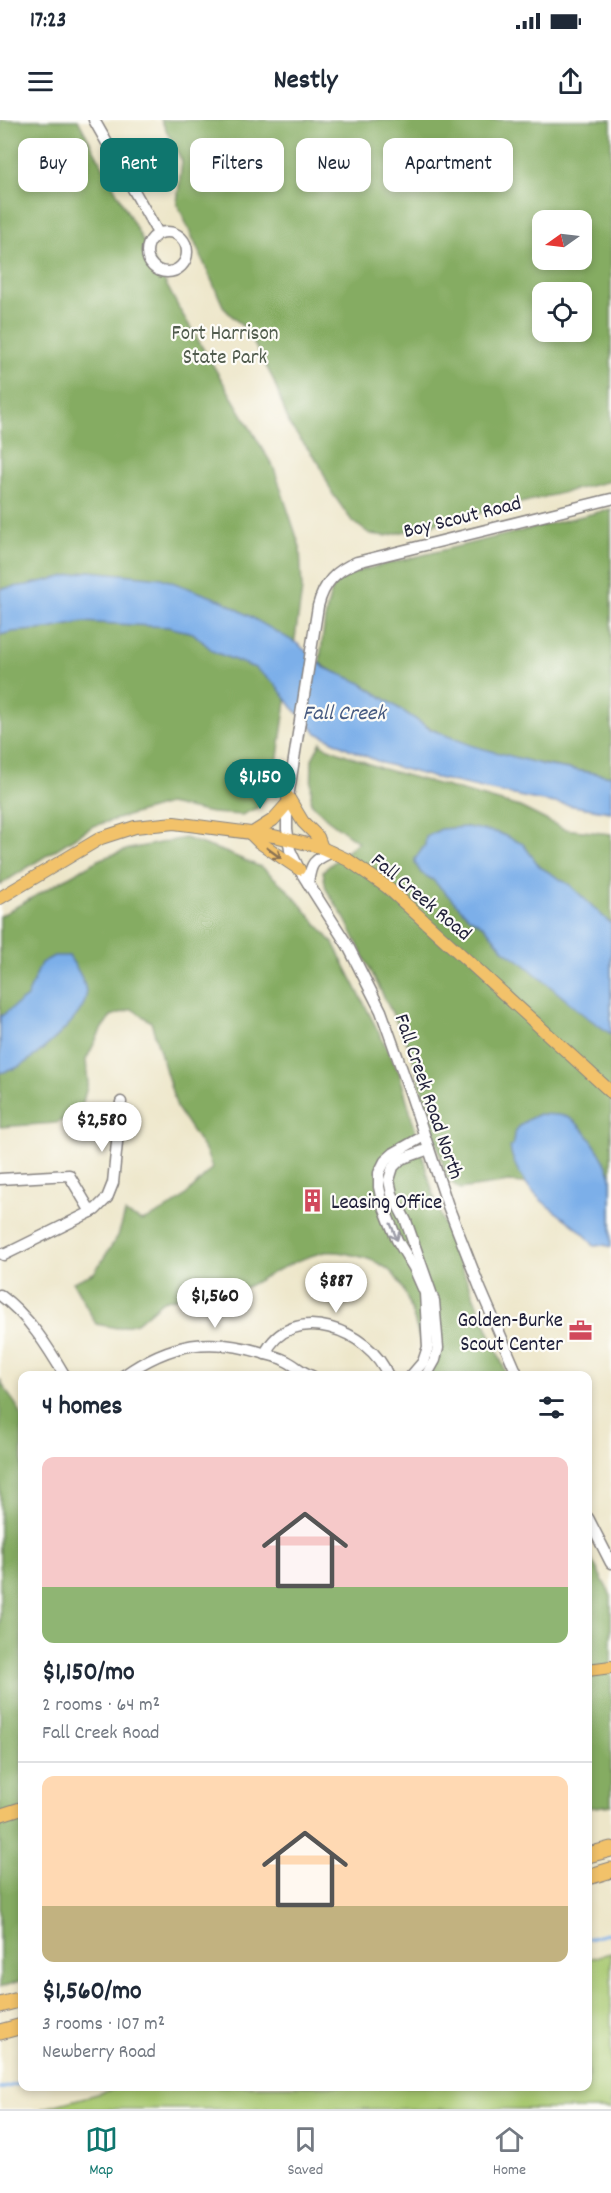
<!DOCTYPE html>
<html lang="en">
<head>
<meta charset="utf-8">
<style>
  :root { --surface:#fff; --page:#f6f6f7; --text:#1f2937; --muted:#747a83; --line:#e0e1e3; --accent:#0f766e }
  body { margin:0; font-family:Dekko,sans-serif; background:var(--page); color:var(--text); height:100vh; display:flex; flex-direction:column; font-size:22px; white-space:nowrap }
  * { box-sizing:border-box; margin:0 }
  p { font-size:20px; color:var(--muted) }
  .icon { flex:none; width:33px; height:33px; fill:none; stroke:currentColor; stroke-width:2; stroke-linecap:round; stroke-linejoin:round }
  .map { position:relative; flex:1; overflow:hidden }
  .details { position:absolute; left:18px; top:1251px; width:574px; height:720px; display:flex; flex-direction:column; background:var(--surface); border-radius:12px; box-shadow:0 3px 9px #0003 }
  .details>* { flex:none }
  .guide { position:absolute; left:18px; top:18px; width:576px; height:54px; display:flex; gap:12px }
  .needle { width:39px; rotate:256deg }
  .controls { position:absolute; left:532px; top:90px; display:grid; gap:12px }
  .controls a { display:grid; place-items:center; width:60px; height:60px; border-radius:12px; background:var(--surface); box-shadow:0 3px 9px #0003; font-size:30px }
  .price { position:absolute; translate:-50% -51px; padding:0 14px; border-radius:21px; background:#fff; color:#222; font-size:20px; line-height:39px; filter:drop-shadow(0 2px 3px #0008) }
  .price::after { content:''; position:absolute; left:50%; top:36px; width:18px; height:14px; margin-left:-9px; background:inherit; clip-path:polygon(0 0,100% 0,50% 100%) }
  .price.on { background:var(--accent); color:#fff }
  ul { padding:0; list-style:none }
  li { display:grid; align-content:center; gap:12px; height:318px; padding:0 24px }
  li+li { border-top:2px solid var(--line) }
  li span { display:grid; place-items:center; height:186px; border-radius:12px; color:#555 }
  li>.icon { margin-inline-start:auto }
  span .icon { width:108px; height:108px; fill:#fffc; stroke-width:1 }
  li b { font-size:26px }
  h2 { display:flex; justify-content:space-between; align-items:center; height:72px; padding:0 24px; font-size:26px }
  .pill { padding:0 21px; border-radius:12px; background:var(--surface); box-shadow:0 3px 9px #0003; font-size:21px; line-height:54px }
  .pill.on { background:var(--accent); color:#fff }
  .status { display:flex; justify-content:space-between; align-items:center; height:42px; padding:0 30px; background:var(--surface); direction:ltr }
  .status svg { height:16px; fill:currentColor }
  header { display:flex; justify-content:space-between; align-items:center; height:78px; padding:0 24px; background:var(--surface); font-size:27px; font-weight:700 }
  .tabs { display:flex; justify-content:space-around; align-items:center; height:84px; border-top:2px solid var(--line); background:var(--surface); font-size:16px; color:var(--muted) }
  .tabs a { display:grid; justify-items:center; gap:3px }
  .tabs .on { color:var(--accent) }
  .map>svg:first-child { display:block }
  .green { fill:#a7c870; stroke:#647556; stroke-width:1.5 }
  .forest { fill:#85ac62; stroke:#54674e; stroke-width:1.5; fill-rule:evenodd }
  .water { fill:#7cafe9; stroke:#4f6892; stroke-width:1.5 }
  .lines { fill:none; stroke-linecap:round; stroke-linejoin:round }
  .stream { stroke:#7cafe9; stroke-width:3 }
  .minor-casing { stroke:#888482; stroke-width:13 }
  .major-casing { stroke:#888482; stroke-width:14 }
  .highway-casing { stroke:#888482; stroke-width:17 }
  .minor { stroke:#fff; stroke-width:10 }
  .major { stroke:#f2c26a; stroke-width:12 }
  .highway { stroke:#f2c26a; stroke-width:15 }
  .oneway { stroke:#8a7252 }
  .oneway2 { stroke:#9c9ca7 }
  .labels { text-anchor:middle; stroke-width:4.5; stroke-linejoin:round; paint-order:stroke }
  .park-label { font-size:21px; fill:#515c4e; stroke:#fdfcf7 }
  .street-label { font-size:21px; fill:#22223b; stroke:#fdfcf7 }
  .poi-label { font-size:21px; fill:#22223b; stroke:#fdfcf7; text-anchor:start }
  .water-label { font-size:22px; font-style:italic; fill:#465a81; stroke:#fdfcf7 }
</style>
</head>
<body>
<div class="status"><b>17:23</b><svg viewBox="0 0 49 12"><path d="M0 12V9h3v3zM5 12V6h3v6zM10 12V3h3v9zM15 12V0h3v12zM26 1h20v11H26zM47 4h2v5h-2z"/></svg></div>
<header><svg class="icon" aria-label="menu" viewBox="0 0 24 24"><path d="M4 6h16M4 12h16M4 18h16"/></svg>Nestly<svg class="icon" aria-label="share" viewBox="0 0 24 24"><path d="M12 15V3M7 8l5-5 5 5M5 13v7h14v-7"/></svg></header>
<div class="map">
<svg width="611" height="1989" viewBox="0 0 611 1989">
  <rect width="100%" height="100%" fill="#fdfcf7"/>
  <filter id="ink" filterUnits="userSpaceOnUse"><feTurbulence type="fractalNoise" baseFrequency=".0167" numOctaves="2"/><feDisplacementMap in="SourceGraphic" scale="12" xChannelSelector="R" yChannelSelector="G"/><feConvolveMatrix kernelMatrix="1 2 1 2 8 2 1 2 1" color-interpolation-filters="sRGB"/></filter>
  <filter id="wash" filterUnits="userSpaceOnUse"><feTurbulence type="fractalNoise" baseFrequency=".008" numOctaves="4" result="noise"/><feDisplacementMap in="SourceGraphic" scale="24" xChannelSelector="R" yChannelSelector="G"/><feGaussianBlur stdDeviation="1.35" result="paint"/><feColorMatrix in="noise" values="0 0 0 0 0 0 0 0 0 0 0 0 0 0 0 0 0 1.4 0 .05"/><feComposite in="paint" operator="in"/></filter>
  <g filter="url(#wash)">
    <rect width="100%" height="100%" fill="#ede6c9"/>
    <!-- green -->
    <path class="green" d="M 611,1833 L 611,1989 L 41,1989 L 126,1966 L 588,1966 L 588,1839 Z"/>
    <!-- forest -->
    <g class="forest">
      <path d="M 0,0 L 78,0 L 180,190 L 274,348 L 300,427 L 302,470 L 278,637 L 271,669 L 259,687 L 242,695 L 211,693 L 168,684 L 93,706 L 0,765 Z"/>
      <path d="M 161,0 L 611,0 L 611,361 L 386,416 L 370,414 L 352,401 L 332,373 L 319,343 L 290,306 L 273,259 L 247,211 L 224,188 L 177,83 L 182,41 ZM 582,100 L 582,140 L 543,140 L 543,100 ZM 582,172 L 582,212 L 543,212 L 543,172 Z"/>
      <path d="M 611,389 L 611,656 C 552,646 483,637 430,608 C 405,595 384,577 360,563 C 347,556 331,553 320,543 C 322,525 325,481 334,467 C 339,458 353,454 362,450 Z"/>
      <path d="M 321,622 L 323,626 L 380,648 L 520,687 L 564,709 L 611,714 L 611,1111 L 564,1066 L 509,1062 L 460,1069 L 447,1059 L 411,931 L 345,799 L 326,769 L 323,751 L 358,722 L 327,699 L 311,683 L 312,639 Z"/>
      <path d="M 185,718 L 225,732 L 263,748 L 288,770 L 333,823 L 399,952 L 435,1080 L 449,1118 L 507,1255 L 428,1255 C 421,1228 412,1176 394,1155 C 383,1143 368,1138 353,1135 C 344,1133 330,1130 321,1133 C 286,1142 257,1163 225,1178 L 211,1159 L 188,1159 L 178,1177 L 163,1181 L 137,1203 L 117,1208 L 96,1204 L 73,1162 L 94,1153 L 118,1116 L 125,1093 L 142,1101 C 177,1087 187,1075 212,1048 L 206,1032 L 177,988 L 151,902 L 132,889 L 111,896 L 102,908 L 86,940 L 88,963 L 80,993 L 56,1003 L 0,1007 L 0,796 L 100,739 L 129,729 Z"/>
      <path d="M 0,1259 C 5,1274 18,1282 22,1297 L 22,1860 L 0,1868 Z"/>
      <path d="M 588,1432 L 611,1476 L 611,1685 L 588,1688 Z"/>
    </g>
    <!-- water -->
    <g class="water">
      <path d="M 89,451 L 161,458 L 223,481 L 298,524 L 325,548 L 359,562 L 430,609 L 473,626 L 544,645 L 611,656 L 611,692 L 537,680 L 432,657 L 382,643 L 347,628 L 317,613 L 292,587 L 276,565 L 255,548 L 214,532 L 193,513 L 168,507 L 83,502 L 48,509 L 12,512 L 0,515 L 0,469 L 27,465 Z"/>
      <path d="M 467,707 L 499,713 L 523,724 L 540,747 L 570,765 L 611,804 L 611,914 L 584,895 L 524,844 L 504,830 L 484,806 L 469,797 L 433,760 L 421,753 L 415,743 L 415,739 L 425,725 L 426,717 L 441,709 Z"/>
      <path d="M 54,836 L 69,836 C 75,846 86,861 86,874 C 87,895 36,937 18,947 C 13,950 6,951 0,953 L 0,897 L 27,877 L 41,843 Z"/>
      <path d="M 539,994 C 547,995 559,994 567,997 C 584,1004 606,1040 611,1057 L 611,1127 L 604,1125 L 594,1126 C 582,1108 565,1100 548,1086 C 531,1073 513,1049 510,1027 L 513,1026 C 512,1007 524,1001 539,994 Z"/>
    </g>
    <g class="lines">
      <!-- stream -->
      <g class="stream">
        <path d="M 588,1819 L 611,1813"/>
        <path d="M 0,1969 L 22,1963"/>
      </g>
    </g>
  </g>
  <g filter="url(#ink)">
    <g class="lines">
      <defs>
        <g id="minor">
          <path d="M 94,0 L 158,113"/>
          <circle cx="167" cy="132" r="20"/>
          <path d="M 308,763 C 311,742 313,741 332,732"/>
          <path d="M 0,1059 L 69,1055 L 91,1092"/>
          <path d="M 0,1133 L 4,1135 L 95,1090 L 107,1078 L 113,1063 L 121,982"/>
          <path d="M 0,1175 C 28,1195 48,1227 65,1256"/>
          <path d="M 265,1234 C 290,1180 371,1210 388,1256"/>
          <path d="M 123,1256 C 171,1222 211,1216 266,1234 C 272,1236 279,1237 284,1240 C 294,1244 301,1252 312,1256"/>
          <path d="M 411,1256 L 423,1242 L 428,1227 L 425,1173 L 414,1148 L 397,1120 L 383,1085 L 379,1067 L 379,1053 L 385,1041 L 394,1033 L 424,1016"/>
          <path d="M 426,1256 L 435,1240 L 438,1228 L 434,1181 L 406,1101 L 392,1074 L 389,1060 L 393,1047 L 401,1039 L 429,1029"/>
          <path d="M 518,1256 L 480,1168 L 448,1086 L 410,972 L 381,891 L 348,826 L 299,749 L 290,730 L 287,709 L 287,684 L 318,486 C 324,463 335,451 357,442 L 611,379"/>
          <path d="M 588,1398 L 611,1443"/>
        </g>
        <g id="major">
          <path d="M 288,677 L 303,702 L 318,717 L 322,728"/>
          <path d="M 251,714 L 259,722 L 299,749"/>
          <path d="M 251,714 L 273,700 L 287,684"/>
          <path d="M 0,778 L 101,718 L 135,707 L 174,703 L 274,716 L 320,727 L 348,740 L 387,767 L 611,972"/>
          <path d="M 588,1550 L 611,1547"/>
          <path d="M 0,1695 L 22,1688"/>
        </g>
        <g id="highway">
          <path d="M 588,1735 L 611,1729"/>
          <path d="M 588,1757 L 611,1750"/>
          <path d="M 0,1885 L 22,1879"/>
          <path d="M 0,1912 L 22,1906"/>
        </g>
      </defs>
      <!-- minor casing -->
      <use href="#minor" class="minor-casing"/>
      <!-- major casing -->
      <use href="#major" class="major-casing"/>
      <!-- highway casing -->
      <use href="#highway" class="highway-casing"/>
      <!-- minor -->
      <use href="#minor" class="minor"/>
      <!-- major -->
      <use href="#major" class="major"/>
      <!-- highway -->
      <use href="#highway" class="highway"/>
    </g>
    <!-- one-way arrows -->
    <defs><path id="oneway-shaft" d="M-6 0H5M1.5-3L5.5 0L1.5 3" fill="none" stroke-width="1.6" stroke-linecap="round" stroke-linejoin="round" transform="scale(1.5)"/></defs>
    <use class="oneway" href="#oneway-shaft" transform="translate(274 733) rotate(36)"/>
    <use class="oneway2" href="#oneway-shaft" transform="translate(394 1112) rotate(68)"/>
  </g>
  <!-- icons -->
  <defs>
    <symbol id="building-bare" viewBox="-9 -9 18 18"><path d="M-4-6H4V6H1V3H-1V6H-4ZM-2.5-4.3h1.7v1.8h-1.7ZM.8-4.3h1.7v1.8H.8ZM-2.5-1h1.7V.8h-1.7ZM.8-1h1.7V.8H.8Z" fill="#d1495b" stroke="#fdfcf7" stroke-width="2.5" paint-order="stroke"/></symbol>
    <symbol id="office-bare" viewBox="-9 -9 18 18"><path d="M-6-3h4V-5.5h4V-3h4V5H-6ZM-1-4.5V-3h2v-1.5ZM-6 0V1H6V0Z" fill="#d1495b" stroke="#fdfcf7" stroke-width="2.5" paint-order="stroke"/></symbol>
  </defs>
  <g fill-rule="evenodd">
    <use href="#building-bare" x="296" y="1064" width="33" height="33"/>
    <use href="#office-bare" x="564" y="1194" width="33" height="33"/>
  </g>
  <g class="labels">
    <!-- park labels -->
    <g class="park-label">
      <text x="225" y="219">Fort Harrison<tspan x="225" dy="24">State Park</tspan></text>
    </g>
    <!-- street labels -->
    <g class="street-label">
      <text transform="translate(462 396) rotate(-14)" y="7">Boy Scout Road</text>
      <text transform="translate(422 776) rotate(40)" y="7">Fall Creek Road</text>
      <text transform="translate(430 976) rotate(71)" y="7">Fall Creek Road North</text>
    </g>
    <!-- poi labels -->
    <g class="poi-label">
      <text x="331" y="1088">Leasing Office</text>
      <text x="563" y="1206" text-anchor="end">Golden-Burke<tspan x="563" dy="24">Scout Center</tspan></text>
    </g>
    <!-- water labels -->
    <g class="water-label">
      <text x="344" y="599">Fall Creek</text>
    </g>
  </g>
</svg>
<div class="controls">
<a><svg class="needle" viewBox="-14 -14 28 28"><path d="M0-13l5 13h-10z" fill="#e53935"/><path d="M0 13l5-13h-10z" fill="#747a83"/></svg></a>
<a><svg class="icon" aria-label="locate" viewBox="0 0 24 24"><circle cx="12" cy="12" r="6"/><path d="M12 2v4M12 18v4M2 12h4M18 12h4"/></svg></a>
</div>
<b class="price on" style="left:260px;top:690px">$1,150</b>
<b class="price" style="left:102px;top:1033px">$2,580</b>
<b class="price" style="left:336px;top:1194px">$887</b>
<b class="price" style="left:215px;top:1209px">$1,560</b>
<div class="guide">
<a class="pill">Buy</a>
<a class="pill on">Rent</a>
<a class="pill">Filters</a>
<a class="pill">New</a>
<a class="pill">Apartment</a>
</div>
<section class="details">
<h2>4 homes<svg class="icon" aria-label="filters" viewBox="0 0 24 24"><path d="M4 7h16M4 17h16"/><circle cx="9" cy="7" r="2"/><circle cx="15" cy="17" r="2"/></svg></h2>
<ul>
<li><span style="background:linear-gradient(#f6c9c9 70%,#8fb573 0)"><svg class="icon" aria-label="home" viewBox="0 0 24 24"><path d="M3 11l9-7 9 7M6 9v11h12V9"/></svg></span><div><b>$1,150/mo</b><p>2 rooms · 64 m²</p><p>Fall Creek Road</p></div></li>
<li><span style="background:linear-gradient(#ffd9b3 70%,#c2b280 0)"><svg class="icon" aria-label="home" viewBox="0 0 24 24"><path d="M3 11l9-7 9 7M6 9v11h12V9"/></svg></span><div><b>$1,560/mo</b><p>3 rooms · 107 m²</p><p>Newberry Road</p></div></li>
</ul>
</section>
</div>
<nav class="tabs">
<a class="on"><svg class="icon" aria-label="map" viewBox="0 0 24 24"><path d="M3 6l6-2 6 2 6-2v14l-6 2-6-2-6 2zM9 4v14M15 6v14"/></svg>Map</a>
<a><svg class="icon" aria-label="saved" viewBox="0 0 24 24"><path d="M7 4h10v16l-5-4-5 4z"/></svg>Saved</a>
<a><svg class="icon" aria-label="home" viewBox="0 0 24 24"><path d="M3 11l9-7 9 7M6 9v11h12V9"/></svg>Home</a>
</nav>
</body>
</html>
